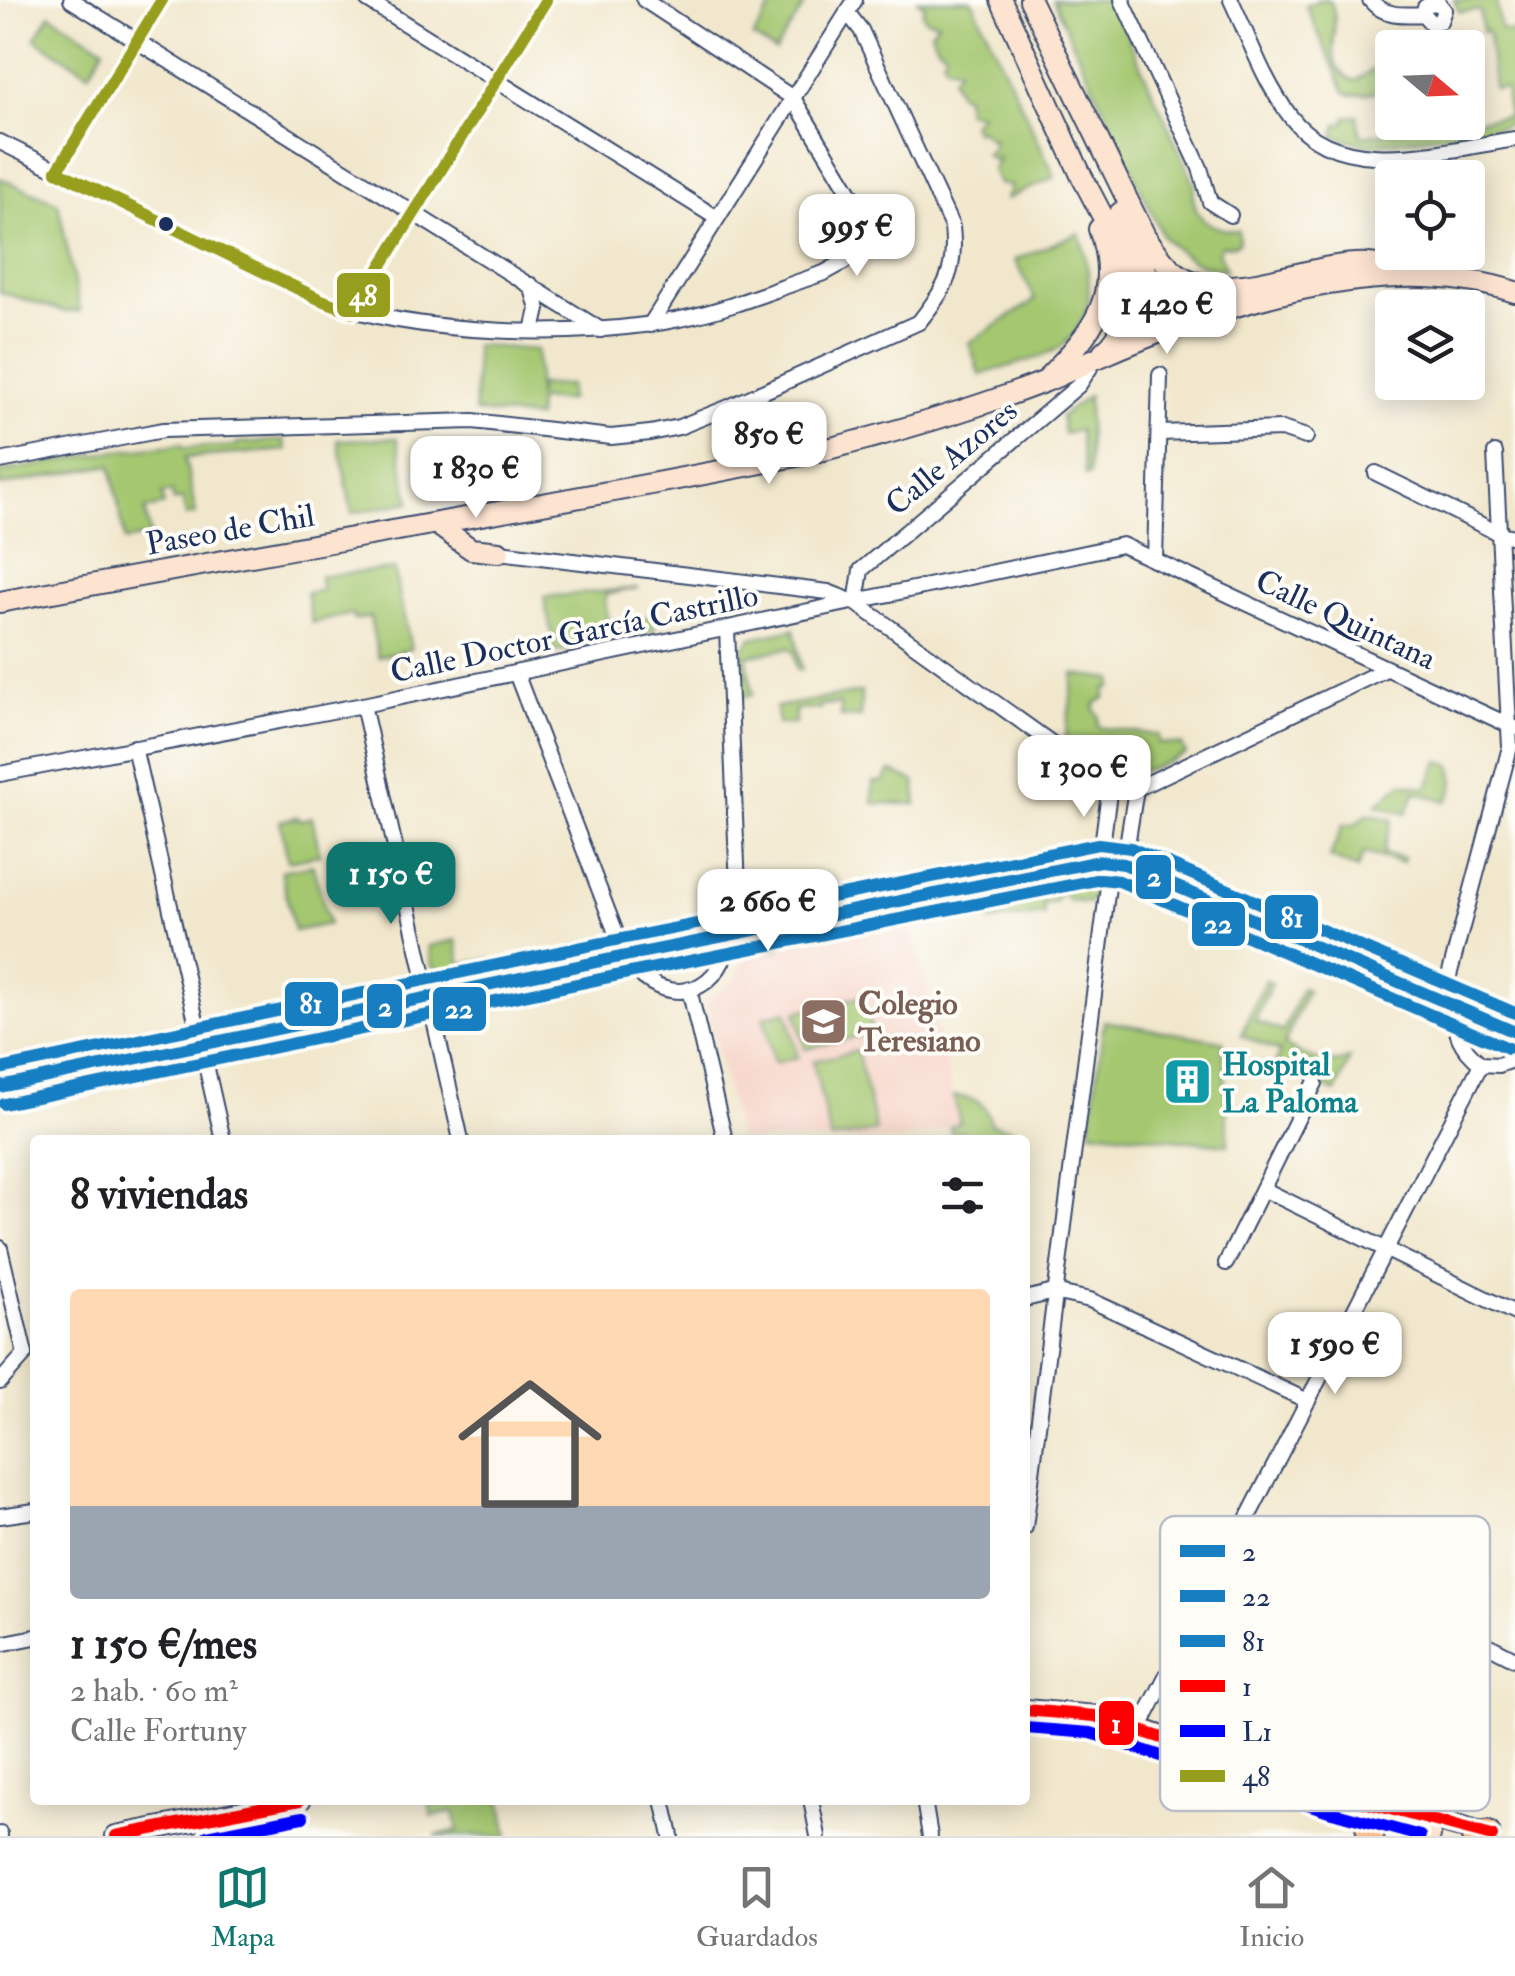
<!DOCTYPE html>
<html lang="es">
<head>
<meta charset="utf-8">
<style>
  :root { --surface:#fff; --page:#f6f6f6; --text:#202124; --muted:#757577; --line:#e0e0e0; --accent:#0f766e }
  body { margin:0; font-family:"IM FELL Double Pica",serif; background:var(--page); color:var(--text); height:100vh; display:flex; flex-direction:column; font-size:38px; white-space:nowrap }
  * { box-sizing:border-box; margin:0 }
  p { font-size:32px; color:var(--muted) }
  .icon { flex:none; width:55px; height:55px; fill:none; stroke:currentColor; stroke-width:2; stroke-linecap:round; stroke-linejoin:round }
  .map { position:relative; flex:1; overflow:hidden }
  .panel { position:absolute; left:30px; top:1135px; width:1000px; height:670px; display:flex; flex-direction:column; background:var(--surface); border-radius:10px; box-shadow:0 5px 25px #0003 }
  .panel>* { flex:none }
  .needle { width:65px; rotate:109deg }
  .buttons { position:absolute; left:1375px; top:30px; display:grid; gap:20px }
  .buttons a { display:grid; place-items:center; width:110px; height:110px; border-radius:10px; background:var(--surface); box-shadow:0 5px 25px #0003; font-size:50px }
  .price { position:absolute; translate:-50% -85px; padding:0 22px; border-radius:20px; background:#fff; color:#222; font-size:32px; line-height:65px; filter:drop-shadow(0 2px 5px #0008) }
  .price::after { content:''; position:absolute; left:50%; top:60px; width:30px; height:22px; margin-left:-15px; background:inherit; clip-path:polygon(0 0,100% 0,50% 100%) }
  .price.active { background:var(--accent); color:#fff }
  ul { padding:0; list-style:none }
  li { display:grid; align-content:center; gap:20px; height:530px; padding:0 40px }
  li span { display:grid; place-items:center; height:310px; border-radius:10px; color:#555 }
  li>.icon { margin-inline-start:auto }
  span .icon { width:180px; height:180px; fill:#fffc; stroke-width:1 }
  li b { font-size:42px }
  h2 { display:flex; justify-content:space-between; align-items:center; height:120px; padding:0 40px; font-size:42px }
  .dock { display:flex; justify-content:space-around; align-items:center; height:140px; border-top:2px solid var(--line); background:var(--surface); font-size:28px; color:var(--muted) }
  .dock a { display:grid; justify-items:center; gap:5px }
  .dock .active { color:var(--accent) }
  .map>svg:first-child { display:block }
  .built { fill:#f6d2c5 }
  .green { fill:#a4c770; stroke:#607b67; stroke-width:2.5 }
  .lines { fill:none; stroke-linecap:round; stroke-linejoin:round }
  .street-casing { stroke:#3b4b6e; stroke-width:18 }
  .secondary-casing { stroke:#3b4b6e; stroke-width:24 }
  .highway-casing { stroke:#3b4b6e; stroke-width:29 }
  .street { stroke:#fff; stroke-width:14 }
  .secondary { stroke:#fde4d1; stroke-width:20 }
  .highway { stroke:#fbbb8d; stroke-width:25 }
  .bus-1-casing { stroke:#fdfcf7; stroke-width:20 }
  .bus-2-casing { stroke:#fdfcf7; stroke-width:20 }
  .bus-3-casing { stroke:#fdfcf7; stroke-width:20 }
  .bus-4-casing { stroke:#fdfcf7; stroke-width:20 }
  .bus-5-casing { stroke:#fdfcf7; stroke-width:20 }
  .bus-6-casing { stroke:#fdfcf7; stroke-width:20 }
  .bus-1 { stroke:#187ec2; stroke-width:12 }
  .bus-2 { stroke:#187ec2; stroke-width:12 }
  .bus-3 { stroke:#187ec2; stroke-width:12 }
  .bus-4 { stroke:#f00; stroke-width:12 }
  .bus-5 { stroke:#00f; stroke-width:12 }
  .bus-6 { stroke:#979d1c; stroke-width:12 }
  .bus-dot { fill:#1b2f5e; stroke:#fdfcf7; stroke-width:4 }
  .labels { text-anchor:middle; stroke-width:8; stroke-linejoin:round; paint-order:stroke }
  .street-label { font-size:32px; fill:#1b2f5e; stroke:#fdfcf7 }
  .education-label { font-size:32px; font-weight:bold; fill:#785e54; stroke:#fdfcf7; text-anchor:start }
  .culture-label { font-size:32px; font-weight:bold; fill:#0d838f; stroke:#fdfcf7; text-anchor:start }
  .key { fill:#fdfcf7; stroke:#b9bec9; stroke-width:2.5 }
  .key-label { font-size:28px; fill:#1b2f5e }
  .line-badge { stroke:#fdfcf7; stroke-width:4 }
  .badge-label { font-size:28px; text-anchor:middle; font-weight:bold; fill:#fff }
</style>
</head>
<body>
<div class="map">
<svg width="1515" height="1836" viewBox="0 0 1515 1836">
  <rect width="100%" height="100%" fill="#fdfcf7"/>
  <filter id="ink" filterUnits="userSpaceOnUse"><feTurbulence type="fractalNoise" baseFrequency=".01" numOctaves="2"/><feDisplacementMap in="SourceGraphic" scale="20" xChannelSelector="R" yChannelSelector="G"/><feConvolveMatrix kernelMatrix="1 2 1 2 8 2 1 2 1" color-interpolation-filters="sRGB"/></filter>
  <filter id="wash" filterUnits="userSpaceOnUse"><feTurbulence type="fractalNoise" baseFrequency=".0048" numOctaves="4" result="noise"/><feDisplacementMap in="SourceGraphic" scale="40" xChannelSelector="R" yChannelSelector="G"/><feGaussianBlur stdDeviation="2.25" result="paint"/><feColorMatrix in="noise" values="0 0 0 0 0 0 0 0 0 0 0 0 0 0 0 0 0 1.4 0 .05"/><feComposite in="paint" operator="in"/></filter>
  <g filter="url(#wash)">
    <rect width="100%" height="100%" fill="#f1e7cc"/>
    <!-- built -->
    <path class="built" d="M 910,919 L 960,1124 L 899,1140 L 739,1140 L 706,1002 L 735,981 L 749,951 Z"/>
    <!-- green -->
    <g class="green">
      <path d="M 776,0 L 795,0 L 804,6 L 775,51 L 753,37 Z"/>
      <path d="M 918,0 L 972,0 L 1055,177 L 1006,199 L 1011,186 L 999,184 L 992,170 L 999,158 L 993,160 L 985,154 L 991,151 L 994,137 L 989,139 L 980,129 L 975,131 L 972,124 L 980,114 L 966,111 L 965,96 L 958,93 L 952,78 L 959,68 L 946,65 L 943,59 L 946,52 L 938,46 L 931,32 L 938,22 L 925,19 L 922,12 L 925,6 Z"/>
      <path d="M 1053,0 L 1111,0 L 1195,185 C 1186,213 1211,232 1238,230 L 1239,242 L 1235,245 L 1221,246 L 1218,252 L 1226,269 C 1199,269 1182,255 1163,237 Z"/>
      <path d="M 1320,0 L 1330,0 C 1344,25 1317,67 1355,81 L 1380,65 L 1384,91 L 1352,95 L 1345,92 L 1306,6 Z"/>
      <path d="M 1454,0 L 1496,0 L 1501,30 L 1515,33 L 1515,120 L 1504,126 L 1368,145 L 1334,136 L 1337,124 L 1345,123 L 1345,117 L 1357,115 L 1361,136 L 1508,116 L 1505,88 L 1494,89 L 1488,32 L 1482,32 L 1480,10 L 1459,12 Z"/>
      <path d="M 50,14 L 104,48 L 89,73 L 35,39 Z"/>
      <path d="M 0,178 L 58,203 L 80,311 L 66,312 L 0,292 Z"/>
      <path d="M 1079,233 C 1091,269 1098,317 1063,345 C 1045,359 1002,367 980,375 L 969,343 L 1035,300 L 1015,260 Z"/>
      <path d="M 475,345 L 537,350 L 537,397 L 539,385 L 569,385 L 569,400 L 537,400 L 537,418 L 475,412 Z"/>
      <path d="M 1088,396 L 1089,475 L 1085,476 L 1079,430 L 1064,434 L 1061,416 Z"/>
      <path d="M 397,438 L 410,502 L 352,513 L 338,440 Z"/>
      <path d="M 284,440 L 286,450 L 185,458 L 196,514 L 186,516 L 183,499 L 173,501 L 172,492 L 162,494 L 164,505 L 145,510 L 150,536 L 125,541 L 111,465 L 0,486 L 0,472 L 109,452 L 182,444 L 183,448 L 237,446 L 237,443 Z"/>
      <path d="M 394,569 L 411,649 L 378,657 L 370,617 L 354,620 L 352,614 L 312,623 L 306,593 L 322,590 L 320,576 Z"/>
      <path d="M 638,588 L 605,595 L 608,629 L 613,632 L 627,627 L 626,622 L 652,616 L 655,631 L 555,652 L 544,597 Z"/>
      <path d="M 794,629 L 802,670 L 797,670 L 794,652 L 789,648 L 746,656 L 753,695 L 740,697 L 738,657 L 751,638 Z"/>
      <path d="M 1074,674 L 1113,679 L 1112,688 L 1106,688 L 1105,698 L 1095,704 L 1095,711 L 1099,716 L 1098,727 L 1159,735 L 1158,743 L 1182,745 L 1186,754 C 1128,781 1117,779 1065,742 Z"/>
      <path d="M 861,692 L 861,717 L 841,717 L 840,704 L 820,705 L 820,709 L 795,710 L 795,724 L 778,724 L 776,707 Z"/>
      <path d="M 1439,761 L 1450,764 C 1456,775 1455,792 1446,801 L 1415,792 L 1406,814 L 1377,805 L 1402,783 L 1427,788 Z"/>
      <path d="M 890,771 L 915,781 L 917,804 L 873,803 L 873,782 L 883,782 Z"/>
      <path d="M 1368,814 L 1392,820 L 1383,853 L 1403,858 L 1402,863 L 1364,853 L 1357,869 L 1330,857 L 1343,825 L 1354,825 Z"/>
      <path d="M 298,817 L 300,820 L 312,817 L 320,855 L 288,861 L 280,821 Z"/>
      <path d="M 313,865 L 329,924 L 294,931 L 281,871 Z"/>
      <path d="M 1086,884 L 1093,889 L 1092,902 L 1080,903 L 1079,900 L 1069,901 L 1065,894 L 1057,895 L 1055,902 L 1043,903 L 1044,914 L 991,922 L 988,903 Z"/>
      <path d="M 456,940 L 461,965 L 490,959 L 492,968 L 451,976 L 432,966 L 428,946 Z"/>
      <path d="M 1265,980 L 1271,983 L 1255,1021 L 1283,1032 L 1302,988 L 1307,990 L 1284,1045 C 1306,1056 1327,1070 1350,1058 L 1336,1092 L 1275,1064 L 1280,1052 L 1241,1035 Z"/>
      <path d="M 863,996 L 872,1033 L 805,1049 L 796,1012 Z"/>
      <path d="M 787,1011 L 798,1057 L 774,1063 L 764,1017 Z"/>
      <path d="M 1104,1021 L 1223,1041 L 1228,1145 L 1090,1130 Z"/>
      <path d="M 857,1051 L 876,1131 L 831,1140 L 813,1061 Z"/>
      <path d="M 954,1096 C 975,1099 986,1100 991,1124 L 1012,1129 L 1011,1140 L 965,1140 L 962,1131 L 951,1134 L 950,1127 L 960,1123 Z"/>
      <path d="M 429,1800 L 501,1800 L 508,1836 L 435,1836 L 458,1830 L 454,1812 L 432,1816 Z"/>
    </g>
  </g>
  <g filter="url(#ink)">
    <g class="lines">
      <defs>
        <g id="street">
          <path d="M 71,0 L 601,330"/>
          <path d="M 367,0 L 717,218"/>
          <path d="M 1122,0 L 1200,168 L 1210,202 L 1230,215"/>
          <path d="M 1231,0 C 1249,38 1264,82 1290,116 C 1340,183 1447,149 1515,139"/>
          <path d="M 1370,0 C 1384,17 1403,15 1423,14 L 1431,23 L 1440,21 L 1444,10 L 1439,4 L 1431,3 L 1425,7 L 1423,14"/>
          <path d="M 0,142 L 319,299 C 416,336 583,340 685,318 C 732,308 778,288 824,273 L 844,262 L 854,240 L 857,217 L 851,194 L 793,98 L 644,0"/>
          <path d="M 57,171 L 162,0"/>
          <path d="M 531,285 L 538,309 L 533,331"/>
          <path d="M 353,312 L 546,0"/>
          <path d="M 650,325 L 855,0"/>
          <path d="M 1159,433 L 1282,429 L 1306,437"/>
          <path d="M 0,461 L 163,430 L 473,421 L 611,437 L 650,433 L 679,427 L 729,407 L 919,322 C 945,289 957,271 952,227 L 861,30 L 847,12"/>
          <path d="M 1376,473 L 1500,534 L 1515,537"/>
          <path d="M 499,552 L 828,592 L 856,603 L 1110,785 L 1136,789"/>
          <path d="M 1155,560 L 1160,375"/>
          <path d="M 856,603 L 861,570 L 1079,385 L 1095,360"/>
          <path d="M 727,630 L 740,934"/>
          <path d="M 516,673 L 623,951 C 644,995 699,1009 723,960 C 726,953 726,944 728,936"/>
          <path d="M 363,705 L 461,1140"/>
          <path d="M 134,747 L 223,1140"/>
          <path d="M 0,774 L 363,705 L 1122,545 L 1515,728"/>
          <path d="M 1136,789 L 1386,669"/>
          <path d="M 1100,861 L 1110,785"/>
          <path d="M 1124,864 L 1136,789"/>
          <path d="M 689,989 L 725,1140"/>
          <path d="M 1442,1002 L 1510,747 L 1495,453"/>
          <path d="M 1454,1006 C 1454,1033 1460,1047 1481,1064"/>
          <path d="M 1263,1189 L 1515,1313"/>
          <path d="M 0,1248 L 25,1354"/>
          <path d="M 1226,1263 L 1315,1083"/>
          <path d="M 1025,1299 L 1054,1292 L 1090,1300 L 1308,1401"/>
          <path d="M 0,1382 L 25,1354"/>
          <path d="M 0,1516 L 35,1511"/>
          <path d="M 1247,1522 L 1515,1659"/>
          <path d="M 1025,1527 L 1111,863"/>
          <path d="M 0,1644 L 35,1637"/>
          <path d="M 1139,1729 L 1481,1064 L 1498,1065 L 1515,1059"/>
          <path d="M 663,1800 L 671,1836"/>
          <path d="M 811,1800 L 818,1836"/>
          <path d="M 924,1800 L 930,1836"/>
          <path d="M 0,1834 L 0,1836"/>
        </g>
        <g id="secondary">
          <path d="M 1001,0 L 1081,175 L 1113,236 L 1144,311 L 1160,321 L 1179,323"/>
          <path d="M 1030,0 L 1145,236 C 1157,252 1169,272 1189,280 C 1241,301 1313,261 1368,264 C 1378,265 1389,267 1399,269"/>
          <path d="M 1120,213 C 1133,245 1162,288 1151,322"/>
          <path d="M 1103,352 C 1131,329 1125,307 1119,275"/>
          <path d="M 1050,375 C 1094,330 1122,295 1099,229"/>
          <path d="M 438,525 L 471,549 L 499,552"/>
          <path d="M 0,602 C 272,550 545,507 816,452 C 892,433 968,411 1041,383 C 1060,376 1078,366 1097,358 C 1218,305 1384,249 1515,292"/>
          <path d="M 0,1087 L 625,956 L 1100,861 L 1124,864 L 1515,1032"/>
          <path d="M 1025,1710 L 1095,1716 L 1139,1729 L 1337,1795 L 1430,1836"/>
          <path d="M 1402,1811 L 1489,1835"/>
          <path d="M 116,1836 L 300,1800"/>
        </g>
        <g id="highway">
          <path d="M 1337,1795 L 1366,1818 L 1371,1836"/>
          <path d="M 1474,1836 L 1487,1834"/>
        </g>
      </defs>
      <!-- street casing -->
      <use href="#street" class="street-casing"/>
      <!-- secondary casing -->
      <use href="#secondary" class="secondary-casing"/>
      <!-- highway casing -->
      <use href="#highway" class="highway-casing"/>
      <!-- street -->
      <use href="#street" class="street"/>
      <!-- secondary -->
      <use href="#secondary" class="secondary"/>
      <!-- highway -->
      <use href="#highway" class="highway"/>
      <defs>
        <path id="bus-1" d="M 0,1087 L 625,956 L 1100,861 L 1124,864 L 1515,1032"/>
        <path id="bus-2" d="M 4,1104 L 629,973 L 1101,879 L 1119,881 L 1508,1048"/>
        <path id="bus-3" d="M 0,1069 L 621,939 L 1098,844 L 1131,848 L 1515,1013"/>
        <g id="bus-4">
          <path d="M 1025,1710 L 1095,1716 L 1337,1795 L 1492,1836"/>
          <path d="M 116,1836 L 300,1800"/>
        </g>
        <g id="bus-5">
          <path d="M 1025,1728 L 1091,1733 L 1332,1812 L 1420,1836"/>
          <path d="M 207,1836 L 303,1817"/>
        </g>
        <g id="bus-6">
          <path d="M 57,171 L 319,299 L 353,312 L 546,0"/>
          <path d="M 57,171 L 162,0"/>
        </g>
      </defs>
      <!-- bus-1 casing -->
      <use href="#bus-1" class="bus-1-casing"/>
      <!-- bus-2 casing -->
      <use href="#bus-2" class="bus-2-casing"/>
      <!-- bus-3 casing -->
      <use href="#bus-3" class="bus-3-casing"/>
      <!-- bus-4 casing -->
      <use href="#bus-4" class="bus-4-casing"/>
      <!-- bus-5 casing -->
      <use href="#bus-5" class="bus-5-casing"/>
      <!-- bus-6 casing -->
      <use href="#bus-6" class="bus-6-casing"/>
      <!-- bus-1 -->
      <use href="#bus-1" class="bus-1"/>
      <!-- bus-2 -->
      <use href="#bus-2" class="bus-2"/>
      <!-- bus-3 -->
      <use href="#bus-3" class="bus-3"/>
      <!-- bus-4 -->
      <use href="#bus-4" class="bus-4"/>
      <!-- bus-5 -->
      <use href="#bus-5" class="bus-5"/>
      <!-- bus-6 -->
      <use href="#bus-6" class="bus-6"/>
    </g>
  </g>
  <!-- icons -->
  <defs>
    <symbol id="school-square" viewBox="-11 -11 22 22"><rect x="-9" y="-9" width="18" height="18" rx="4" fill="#8d6e63" stroke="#fdfcf7"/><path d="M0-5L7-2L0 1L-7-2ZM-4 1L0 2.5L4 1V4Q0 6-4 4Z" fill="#fff"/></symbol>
    <symbol id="building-square" viewBox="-11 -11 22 22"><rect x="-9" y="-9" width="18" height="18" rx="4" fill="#0f9aa8" stroke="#fdfcf7"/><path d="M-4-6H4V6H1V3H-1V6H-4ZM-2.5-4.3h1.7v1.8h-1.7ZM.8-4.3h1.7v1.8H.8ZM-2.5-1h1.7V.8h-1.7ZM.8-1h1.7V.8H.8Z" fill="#fff"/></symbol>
  </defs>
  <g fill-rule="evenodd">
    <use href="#school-square" x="796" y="994" width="55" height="55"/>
    <use href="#building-square" x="1160" y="1054" width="55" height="55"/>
  </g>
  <!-- markers -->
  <circle class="bus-dot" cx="166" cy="224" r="9"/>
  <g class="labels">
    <!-- street labels -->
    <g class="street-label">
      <text transform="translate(951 457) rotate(-40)" y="11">Calle Azores</text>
      <text transform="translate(230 529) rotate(-10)" y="11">Paseo de Chil</text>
      <text transform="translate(1346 619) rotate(25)" y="11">Calle Quintana</text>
      <text transform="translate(574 633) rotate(-12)" y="11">Calle Doctor García Castrillo</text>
    </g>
    <!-- education labels -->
    <g class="education-label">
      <text x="858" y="1014">Colegio<tspan x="858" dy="37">Teresiano</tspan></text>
    </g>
    <!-- culture labels -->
    <g class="culture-label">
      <text x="1222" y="1075">Hospital<tspan x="1222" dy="37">La Paloma</tspan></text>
    </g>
  </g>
  <!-- legend -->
  <rect x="1160" y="1516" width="330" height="295" rx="15" class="key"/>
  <rect x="1180" y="1545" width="45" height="12" fill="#187ec2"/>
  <rect x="1180" y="1590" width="45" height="12" fill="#187ec2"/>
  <rect x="1180" y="1635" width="45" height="12" fill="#187ec2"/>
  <rect x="1180" y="1680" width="45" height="12" fill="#f00"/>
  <rect x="1180" y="1725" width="45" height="12" fill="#00f"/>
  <rect x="1180" y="1770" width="45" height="12" fill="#979d1c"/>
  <g class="key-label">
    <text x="1242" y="1561">2</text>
    <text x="1242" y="1606">22</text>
    <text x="1242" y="1651">81</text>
    <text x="1242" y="1696">1</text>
    <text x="1242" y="1741">L1</text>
    <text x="1242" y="1786">48</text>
  </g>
  <g class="line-badge">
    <rect x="335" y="271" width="57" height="48" rx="10" fill="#979d1c"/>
    <rect x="1134" y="853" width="39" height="48" rx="10" fill="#187ec2"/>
    <rect x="1263" y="893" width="57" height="48" rx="10" fill="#187ec2"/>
    <rect x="1190" y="900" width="57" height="48" rx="10" fill="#187ec2"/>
    <rect x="283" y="980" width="57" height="48" rx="10" fill="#187ec2"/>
    <rect x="365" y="982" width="39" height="48" rx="10" fill="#187ec2"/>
    <rect x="431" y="985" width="57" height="48" rx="10" fill="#187ec2"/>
    <rect x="1097" y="1699" width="39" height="48" rx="10" fill="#f00"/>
  </g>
  <g class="badge-label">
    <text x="363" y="305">48</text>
    <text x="1154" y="886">2</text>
    <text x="1292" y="927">81</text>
    <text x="1218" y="933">22</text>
    <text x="311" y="1013">81</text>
    <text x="385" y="1016">2</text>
    <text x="459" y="1018">22</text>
    <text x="1116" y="1733">1</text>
  </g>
</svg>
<div class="buttons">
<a><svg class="needle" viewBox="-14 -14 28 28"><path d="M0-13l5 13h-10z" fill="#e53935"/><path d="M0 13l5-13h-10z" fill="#757577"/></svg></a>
<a><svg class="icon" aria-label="locate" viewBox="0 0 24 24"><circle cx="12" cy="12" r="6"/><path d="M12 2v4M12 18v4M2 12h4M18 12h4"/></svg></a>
<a><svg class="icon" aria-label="layers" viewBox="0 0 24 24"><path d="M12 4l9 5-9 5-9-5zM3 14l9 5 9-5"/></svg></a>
</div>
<b class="price" style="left:857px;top:279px">995 €</b>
<b class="price" style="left:1167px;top:357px">1 420 €</b>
<b class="price" style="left:769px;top:487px">850 €</b>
<b class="price" style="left:476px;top:521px">1 830 €</b>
<b class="price" style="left:1084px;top:820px">1 300 €</b>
<b class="price active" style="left:391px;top:927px">1 150 €</b>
<b class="price" style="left:768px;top:954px">2 660 €</b>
<b class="price" style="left:1335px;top:1397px">1 590 €</b>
<section class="panel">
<h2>8 viviendas<svg class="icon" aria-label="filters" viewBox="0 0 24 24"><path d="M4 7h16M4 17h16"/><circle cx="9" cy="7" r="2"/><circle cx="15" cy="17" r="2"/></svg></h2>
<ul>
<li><span style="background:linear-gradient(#ffd9b3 70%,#9aa5b1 0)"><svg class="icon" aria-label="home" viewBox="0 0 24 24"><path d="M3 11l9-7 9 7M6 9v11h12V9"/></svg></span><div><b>1 150 €/mes</b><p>2 hab. · 60 m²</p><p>Calle Fortuny</p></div></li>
</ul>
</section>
</div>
<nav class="dock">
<a class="active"><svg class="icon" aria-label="map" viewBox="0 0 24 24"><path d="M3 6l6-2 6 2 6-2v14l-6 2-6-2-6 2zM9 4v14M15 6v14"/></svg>Mapa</a>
<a><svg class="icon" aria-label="saved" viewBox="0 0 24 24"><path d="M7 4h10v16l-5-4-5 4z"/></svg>Guardados</a>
<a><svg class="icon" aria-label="home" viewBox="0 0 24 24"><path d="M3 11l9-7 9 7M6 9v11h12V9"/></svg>Inicio</a>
</nav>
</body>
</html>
